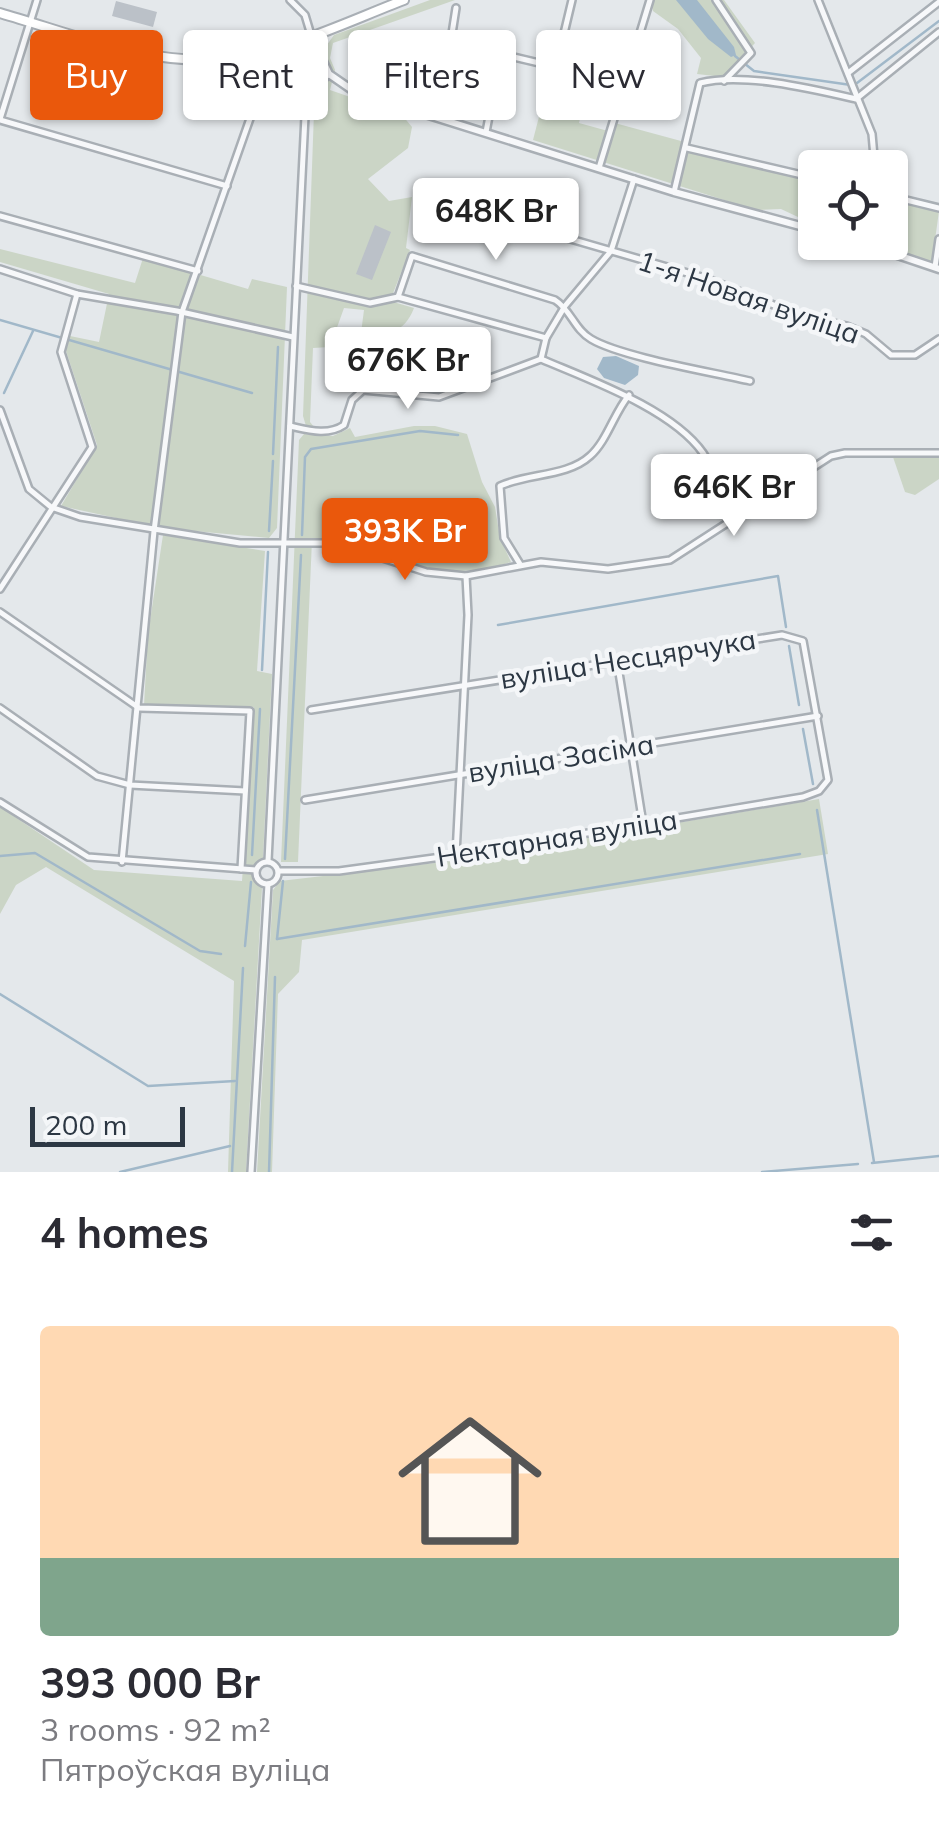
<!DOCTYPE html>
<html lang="en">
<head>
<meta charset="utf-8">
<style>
  :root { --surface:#fff; --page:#f7f7f7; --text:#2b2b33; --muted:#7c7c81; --accent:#ea580c }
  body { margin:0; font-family:Mulish,sans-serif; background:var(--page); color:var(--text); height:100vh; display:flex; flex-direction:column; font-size:38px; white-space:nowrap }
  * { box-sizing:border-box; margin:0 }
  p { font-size:32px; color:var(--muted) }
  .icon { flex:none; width:55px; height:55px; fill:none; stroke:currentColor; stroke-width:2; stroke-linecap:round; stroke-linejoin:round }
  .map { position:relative; height:1172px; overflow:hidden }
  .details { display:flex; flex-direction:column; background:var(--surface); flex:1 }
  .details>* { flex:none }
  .hud { position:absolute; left:30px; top:30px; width:880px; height:90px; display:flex; gap:20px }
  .controls { position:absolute; left:798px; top:150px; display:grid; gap:20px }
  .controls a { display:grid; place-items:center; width:110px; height:110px; border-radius:10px; background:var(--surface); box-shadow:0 2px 8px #0004; font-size:50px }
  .scale { position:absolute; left:30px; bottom:25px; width:155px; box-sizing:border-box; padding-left:10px; border:5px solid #2c3743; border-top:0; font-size:28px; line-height:35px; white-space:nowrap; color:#2c3743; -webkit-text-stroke:8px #f4f6f8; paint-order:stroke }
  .price { position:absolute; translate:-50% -85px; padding:0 22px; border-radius:10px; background:#fff; color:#222; font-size:32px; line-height:65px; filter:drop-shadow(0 2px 5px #0008) }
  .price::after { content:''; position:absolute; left:50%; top:60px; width:30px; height:22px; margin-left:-15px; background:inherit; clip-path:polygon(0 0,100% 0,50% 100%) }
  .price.active { background:var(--accent); color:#fff }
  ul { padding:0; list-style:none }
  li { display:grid; align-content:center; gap:20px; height:530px; padding:0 40px }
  li span { display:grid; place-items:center; height:310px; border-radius:10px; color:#555 }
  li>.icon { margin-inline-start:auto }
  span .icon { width:180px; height:180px; fill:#fffc; stroke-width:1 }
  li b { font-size:42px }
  h2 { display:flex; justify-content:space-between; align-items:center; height:120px; padding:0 40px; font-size:42px }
  .pill { padding:0 35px; border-radius:10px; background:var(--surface); box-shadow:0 2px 8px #0004; font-size:35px; line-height:90px }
  .pill.active { background:var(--accent); color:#fff }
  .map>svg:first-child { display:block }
  .green { fill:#cbd5c6 }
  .water { fill:#a1b8c9 }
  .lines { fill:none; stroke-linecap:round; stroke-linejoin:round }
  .stream { stroke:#a1b8c9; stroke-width:2.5 }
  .building { fill:#bbc1c8 }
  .minor-casing { stroke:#a9afb5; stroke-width:10 }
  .tertiary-casing { stroke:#a9afb5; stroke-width:11 }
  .secondary-casing { stroke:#a9afb5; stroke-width:12 }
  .minor { stroke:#f7f8fa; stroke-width:5 }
  .tertiary { stroke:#f7f8fa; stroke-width:6 }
  .secondary { stroke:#fff; stroke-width:8 }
  .labels { text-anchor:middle; stroke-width:9; stroke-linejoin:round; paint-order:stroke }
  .street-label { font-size:28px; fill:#2c3743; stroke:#f4f6f8 }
</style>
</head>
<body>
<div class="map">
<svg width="939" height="1172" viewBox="0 0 939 1172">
  <rect width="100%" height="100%" fill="#e4e8eb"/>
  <!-- green -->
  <g class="green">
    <path d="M 430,0 L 455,0 L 333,43 L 330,58 L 335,70 L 330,90 L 402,115 L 412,127 L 408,148 L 368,179 L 389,201 L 412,197 L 406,248 L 410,250 L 390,301 L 414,308 C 403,336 388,332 361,333 L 364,310 L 344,308 L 330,347 L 313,348 L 310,422 L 314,427 L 306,426 L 303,416 L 314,112 L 308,110 L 311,52 L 320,45 L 324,49 L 334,35 Z"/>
    <path d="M 651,0 L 724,0 L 755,43 L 723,77 L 697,74 L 701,58 L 678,29 L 653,11 Z"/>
    <path d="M 542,105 L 581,114 L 579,123 L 608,131 L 611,122 L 681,141 L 685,150 L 815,181 L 815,225 L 781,209 L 756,210 L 533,140 Z"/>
    <path d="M 890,200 L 939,211 L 932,262 L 870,243 L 890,242 Z"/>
    <path d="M 0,249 L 135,283 L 143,258 L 248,289 L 252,279 L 287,287 L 277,528 L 269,538 L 162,528 L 61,506 L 97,445 L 66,351 L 70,336 L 99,342 L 109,294 L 0,262 Z"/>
    <path d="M 414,426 L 435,426 L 467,434 L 482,482 L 495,507 L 500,538 L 511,562 C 424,590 394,544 312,540 L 298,862 L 281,862 L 299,440 L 304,434 L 333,436 L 350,428 L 355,437 Z"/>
    <path d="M 939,456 L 939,479 L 915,495 L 905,492 L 893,457 Z"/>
    <path d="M 163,535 L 265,551 L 257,671 L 272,674 L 263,858 L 256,865 L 254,877 L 262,888 L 246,1172 L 228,1172 L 234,981 L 46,867 L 16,885 L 0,914 L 0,807 L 94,870 L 242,881 L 254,707 L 144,705 L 148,634 Z"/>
    <path d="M 819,799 L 828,854 L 302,940 L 299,972 L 278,994 L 272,1172 L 257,1172 L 273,890 L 280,881 L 452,861 Z"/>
  </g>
  <!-- water -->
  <g class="water">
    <path d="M 676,0 L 697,0 L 734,47 L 736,55 L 731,57 L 708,39 Z"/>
    <path d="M 616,356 L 639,366 L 638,375 L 625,385 L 604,378 L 597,369 L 603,357 Z"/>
  </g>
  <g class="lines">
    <!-- stream -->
    <g class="stream">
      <path d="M 735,56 L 754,71 L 851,85"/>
      <path d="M 857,83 L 939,21"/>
      <path d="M 0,320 L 252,393"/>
      <path d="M 4,393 L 33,331"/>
      <path d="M 273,454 L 278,347"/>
      <path d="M 269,531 L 273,461"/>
      <path d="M 302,535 L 305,457 L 311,449 L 420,431 L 458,435"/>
      <path d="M 498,625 L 778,576 L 786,627"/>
      <path d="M 789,646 L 799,705"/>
      <path d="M 262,670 L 268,552"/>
      <path d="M 803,729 L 813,784"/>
      <path d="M 817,810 L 874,1162"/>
      <path d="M 252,855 L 260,709"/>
      <path d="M 0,856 L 35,853 L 200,951 L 221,954"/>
      <path d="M 285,859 L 301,555"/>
      <path d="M 277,939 L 800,854"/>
      <path d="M 277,939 L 283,881"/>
      <path d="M 245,946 L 251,882"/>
      <path d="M 0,994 L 148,1086 L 235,1081"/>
      <path d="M 872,1163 L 939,1156"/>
      <path d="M 120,1172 L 230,1146"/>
      <path d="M 232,1172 L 243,968"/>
      <path d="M 269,1172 L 275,977"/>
      <path d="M 762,1172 L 858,1164"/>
    </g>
  </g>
  <!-- building -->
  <g class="building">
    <path d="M 116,1 L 157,12 L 153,27 L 112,16 Z"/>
    <path d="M 375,225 L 391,232 L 372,280 L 356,274 Z"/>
  </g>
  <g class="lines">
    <defs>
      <g id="minor">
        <path d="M 290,0 L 305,15 L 311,35"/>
        <path d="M 716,0 L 751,53 L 724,81"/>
        <path d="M 818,0 L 872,134 L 875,168"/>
        <path d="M 456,8 L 451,40 L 501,54"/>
        <path d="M 848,73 L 939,2"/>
        <path d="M 0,119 L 37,0"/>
        <path d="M 0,120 L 227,186"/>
        <path d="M 486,132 L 501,54 L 556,67 L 572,0"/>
        <path d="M 687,148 L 815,178"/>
        <path d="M 599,168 L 650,0"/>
        <path d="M 674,192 L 700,83 C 743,72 813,89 856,99 L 939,32"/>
        <path d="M 890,196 L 939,208"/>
        <path d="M 436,200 L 705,278 L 799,315 L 847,326 L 866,334 L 891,355 L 915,355 L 939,339"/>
        <path d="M 0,216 L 198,271"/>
        <path d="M 935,267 L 939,239"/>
        <path d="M 0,269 L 77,294 L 177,311 L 293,337"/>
        <path d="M 296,286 L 370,303 L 398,297 L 546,338"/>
        <path d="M 398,297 L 412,256 L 555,300 C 571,310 574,329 591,339 C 621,357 712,372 750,381"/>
        <path d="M 541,359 L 546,338 L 565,306 L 611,251 L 634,179"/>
        <path d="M 0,410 L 29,489 L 51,507 L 80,517 L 240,543 L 336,543 L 426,572 L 466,576 L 541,562 L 608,569 L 670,560 L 831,456 L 845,453 L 939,453"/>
        <path d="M 290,426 C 308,430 328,436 344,425 L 352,400 L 363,390 L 439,397 L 541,359 C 590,380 672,409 703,453 C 716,472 724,496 736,516"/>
        <path d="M 520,564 L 504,538 L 500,486 C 528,473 567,477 590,456 C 607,441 614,413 629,395"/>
        <path d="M 0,589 L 92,447 L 61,352 L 77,294"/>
        <path d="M 0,612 L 139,708 L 250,711 L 241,869"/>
        <path d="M 617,660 L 643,824"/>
        <path d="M 0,708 L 97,776 L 130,785 L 245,791"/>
        <path d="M 305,800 L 818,716"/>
        <path d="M 0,802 L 88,857 L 256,870"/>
        <path d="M 456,855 L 468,615 L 466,576"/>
        <path d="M 268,861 L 306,96 L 329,74"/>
        <circle cx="267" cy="873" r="11"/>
        <path d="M 122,862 L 154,531 L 182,312 L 259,93 L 306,96"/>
        <path d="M 279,871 L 339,871 L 456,855 L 803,797 L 819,791 L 828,780 L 803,641 L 782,635 L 311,710"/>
        <path d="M 251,1172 L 268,884"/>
      </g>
      <g id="tertiary">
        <path d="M 311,36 L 329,74 L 355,92 L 674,192 L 815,230"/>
        <path d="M 859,242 L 939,269"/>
      </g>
      <path id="secondary" d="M 0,13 C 73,34 153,68 231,58 C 290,50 349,21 404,0"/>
    </defs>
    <!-- minor casing -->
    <use href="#minor" class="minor-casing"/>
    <!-- tertiary casing -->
    <use href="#tertiary" class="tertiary-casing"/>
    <!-- secondary casing -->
    <use href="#secondary" class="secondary-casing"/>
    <!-- minor -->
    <use href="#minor" class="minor"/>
    <!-- tertiary -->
    <use href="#tertiary" class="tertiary"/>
    <!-- secondary -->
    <use href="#secondary" class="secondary"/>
  </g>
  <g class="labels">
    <!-- street labels -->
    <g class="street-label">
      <text transform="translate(749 297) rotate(19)" y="10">1-я Новая вуліца</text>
      <text transform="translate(628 659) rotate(-9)" y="10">вуліца Несцярчука</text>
      <text transform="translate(561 758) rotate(-9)" y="10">вуліца Засіма</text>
      <text transform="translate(557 838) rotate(-9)" y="10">Нектарная вуліца</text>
    </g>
  </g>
</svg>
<div class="controls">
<a><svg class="icon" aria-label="locate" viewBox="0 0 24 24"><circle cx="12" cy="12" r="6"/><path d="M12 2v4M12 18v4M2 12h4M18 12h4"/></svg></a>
</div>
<div class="scale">200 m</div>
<b class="price" style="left:496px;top:263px">648K Br</b>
<b class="price" style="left:408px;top:412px">676K Br</b>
<b class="price" style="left:734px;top:539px">646K Br</b>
<b class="price active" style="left:405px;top:583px">393K Br</b>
<div class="hud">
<a class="pill active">Buy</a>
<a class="pill">Rent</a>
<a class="pill">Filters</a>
<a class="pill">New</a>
</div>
</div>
<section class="details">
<h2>4 homes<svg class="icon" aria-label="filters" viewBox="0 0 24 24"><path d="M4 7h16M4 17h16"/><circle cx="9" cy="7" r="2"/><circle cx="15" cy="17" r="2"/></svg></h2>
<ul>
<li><span style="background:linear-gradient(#ffd9b3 75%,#7fa58c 0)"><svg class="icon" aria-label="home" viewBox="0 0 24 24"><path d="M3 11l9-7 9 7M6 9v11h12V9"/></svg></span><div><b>393 000 Br</b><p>3 rooms · 92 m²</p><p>Пятроўская вуліца</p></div></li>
</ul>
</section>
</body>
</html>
